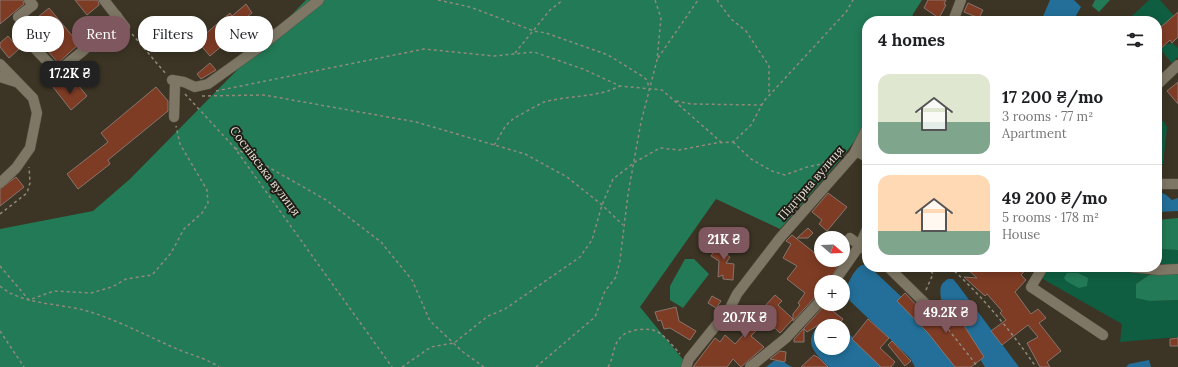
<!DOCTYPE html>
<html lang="en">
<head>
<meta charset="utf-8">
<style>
  :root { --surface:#fff; --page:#f2f2f2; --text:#202124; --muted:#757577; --line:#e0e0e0; --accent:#7f575e }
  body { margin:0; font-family:Lora,serif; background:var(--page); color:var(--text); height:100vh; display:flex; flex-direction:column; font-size:15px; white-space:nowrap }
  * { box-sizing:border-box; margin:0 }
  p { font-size:13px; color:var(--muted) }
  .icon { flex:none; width:22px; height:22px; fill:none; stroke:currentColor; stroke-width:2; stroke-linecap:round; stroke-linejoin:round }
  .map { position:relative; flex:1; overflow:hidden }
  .panel { position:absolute; left:862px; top:16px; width:300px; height:256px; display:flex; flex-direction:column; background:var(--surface); border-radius:16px; box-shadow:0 2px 10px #0003 }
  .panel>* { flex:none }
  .hud { position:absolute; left:12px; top:16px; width:380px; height:36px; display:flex; gap:8px }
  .needle { width:26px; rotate:109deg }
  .buttons { position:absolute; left:814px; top:231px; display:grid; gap:8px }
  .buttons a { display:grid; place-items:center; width:36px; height:36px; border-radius:50%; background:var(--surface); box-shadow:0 2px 10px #0003; font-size:20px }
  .price { position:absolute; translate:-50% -34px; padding:0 9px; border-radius:8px; background:var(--accent); color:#fff; font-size:13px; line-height:26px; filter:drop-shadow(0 1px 2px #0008) }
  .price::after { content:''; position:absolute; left:50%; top:24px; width:12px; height:9px; margin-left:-6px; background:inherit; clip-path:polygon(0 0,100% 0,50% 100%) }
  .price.current { background:#222; color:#fff }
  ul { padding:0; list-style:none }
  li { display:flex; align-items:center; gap:12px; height:100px; padding:0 16px }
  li+li { border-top:1px solid var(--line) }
  li span { display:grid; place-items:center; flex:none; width:112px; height:80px; border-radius:12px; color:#555 }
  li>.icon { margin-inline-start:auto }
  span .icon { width:48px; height:48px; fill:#fffc; stroke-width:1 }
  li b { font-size:17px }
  h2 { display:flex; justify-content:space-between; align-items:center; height:48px; padding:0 16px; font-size:17px }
  .tag { padding:0 14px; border-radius:16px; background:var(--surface); box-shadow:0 2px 10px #0003; font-size:14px; line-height:36px }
  .tag.current { background:var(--accent); color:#fff }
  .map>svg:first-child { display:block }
  .green { fill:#0f5e41 }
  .forest { fill:#237a57 }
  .water { fill:#236f99 }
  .building { fill:#7e3c25; stroke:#89746d }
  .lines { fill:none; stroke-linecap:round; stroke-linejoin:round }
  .minor-casing { stroke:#595345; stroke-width:11 }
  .path { stroke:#908a7d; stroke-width:1.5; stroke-dasharray:3 3; stroke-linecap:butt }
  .minor { stroke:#7e7765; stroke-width:10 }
  .labels { text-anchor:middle; stroke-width:4; stroke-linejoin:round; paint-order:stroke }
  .street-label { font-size:12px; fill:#e4dfd5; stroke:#201d16 }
</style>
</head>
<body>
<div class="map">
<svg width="1178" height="367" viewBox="0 0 1178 367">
  <rect width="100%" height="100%" fill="#3c3525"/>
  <!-- green -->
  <g class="green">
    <path d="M 1149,0 L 1160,0 L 1174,16 L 1162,26 L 1157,21 L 1136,21 L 1132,16 Z"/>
    <path d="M 1157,35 L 1166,45 L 1172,43 L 1178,48 L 1178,57 L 1172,63 L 1157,46 Z"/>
    <path d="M 1163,120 L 1167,127 L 1163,164 L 1157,164 L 1157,128 Z"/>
    <path d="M 1157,249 L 1178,250 L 1178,264 L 1157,264 Z"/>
    <path d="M 1048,267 L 1086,267 L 1142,273 L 1149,275 L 1136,284 L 1150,301 L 1178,300 L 1178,337 L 1120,342 L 1122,324 L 1041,278 Z"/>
  </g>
  <!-- forest -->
  <g class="forest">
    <path d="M 306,0 L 922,0 L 913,14 L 911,21 L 867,21 L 867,120 L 857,138 L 840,160 L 780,229 L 716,199 L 640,307 L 685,362 L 683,367 L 0,367 L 0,229 L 93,211 L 130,179 Z"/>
    <path d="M 1095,0 L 1110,0 L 1099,12 L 1092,6 Z"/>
    <path d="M 1178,218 L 1178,250 L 1157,249 L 1157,220 Z"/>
    <path d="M 685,259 L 694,259 L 709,274 L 683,308 L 670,300 L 670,286 Z"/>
    <path d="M 1067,273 L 1078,273 L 1088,278 L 1087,286 L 1079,288 L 1066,281 L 1064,278 Z"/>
    <path d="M 1178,274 L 1178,300 L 1150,301 L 1136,298 L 1136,284 L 1149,275 Z"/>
  </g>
  <!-- water -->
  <g class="water">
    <path d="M 1050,0 L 1074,0 L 1081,7 L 1073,21 L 1041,21 Z"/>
    <path d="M 1157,192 L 1165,194 L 1172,200 L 1178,198 L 1178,211 L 1157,212 Z"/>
    <path d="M 862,265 L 867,265 L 867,267 L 874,271 L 942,335 L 959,367 L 915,367 L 910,358 L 850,301 C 849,298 846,294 846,291 C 847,284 855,268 862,265 Z"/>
    <path d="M 948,279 L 953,279 L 958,285 L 1019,367 L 985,367 L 941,299 C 940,290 939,284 948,279 Z"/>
    <path d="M 830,319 L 841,326 L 821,326 L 821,348 L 843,348 L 843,328 L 884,367 L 829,367 C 818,356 804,345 815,330 C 819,324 823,321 830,319 Z"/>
    <path d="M 780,360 L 792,367 L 766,367 L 774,361 Z"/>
    <path d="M 1149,360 L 1151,367 L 1126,367 L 1129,364 Z"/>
  </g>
  <!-- building -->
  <g class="building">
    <path d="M 0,0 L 23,0 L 24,4 L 0,24 Z"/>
    <path d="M 75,0 L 98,0 L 99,5 L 87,15 Z"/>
    <path d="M 928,0 L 946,0 L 944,4 L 946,5 L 939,18 L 924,8 Z"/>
    <path d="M 968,3 L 983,10 L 979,18 L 964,12 Z"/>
    <path d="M 246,4 L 252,13 L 239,23 L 243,28 L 210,56 L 197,41 L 230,13 L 232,16 Z"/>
    <path d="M 49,8 L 79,44 L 58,63 L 27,26 Z"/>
    <path d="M 1178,12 L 1178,37 L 1172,43 L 1170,40 L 1157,52 L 1157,23 L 1161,27 Z"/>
    <path d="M 8,36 L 19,49 L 9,58 L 0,47 L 0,43 Z"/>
    <path d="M 210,63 L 216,70 L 201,79 L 197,74 Z"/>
    <path d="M 61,81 L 70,92 L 78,85 L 87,96 L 71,110 L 53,87 Z"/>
    <path d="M 1178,82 L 1178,104 L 1167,91 Z"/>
    <path d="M 156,87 L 168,101 L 168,111 L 108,160 L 110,164 L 78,189 L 67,174 L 108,142 L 101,133 Z"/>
    <path d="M 16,177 L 24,187 L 0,206 L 0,189 Z"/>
    <path d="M 828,193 L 847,207 L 827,231 L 819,224 L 822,220 L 812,212 Z"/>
    <path d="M 808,228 L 813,233 L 808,238 L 797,238 Z"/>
    <path d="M 792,235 L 821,258 L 821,260 L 842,260 L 828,282 L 821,282 L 821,294 L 816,296 L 793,321 L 793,314 L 800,305 L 798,303 L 805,293 L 787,279 L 797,266 L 783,258 L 791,244 L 786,241 Z"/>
    <path d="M 724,240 L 733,244 L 727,255 L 730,257 L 726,263 L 734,264 L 733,280 L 723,279 L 723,275 L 718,277 L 719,261 L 711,256 L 716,248 L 719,250 Z"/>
    <path d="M 843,243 L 849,250 L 843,258 Z"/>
    <path d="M 965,267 L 1028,267 L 1021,275 L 1026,280 L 1015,292 L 1031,314 L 1038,309 L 1046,318 L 1039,323 L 1061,351 L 1047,362 L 1050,367 L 1040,367 L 1027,343 L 1038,337 L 1028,325 L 1002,345 L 991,331 L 1006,320 L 1000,313 L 1002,311 L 987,294 L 985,296 L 964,277 L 977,278 Z"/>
    <path d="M 905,293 L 922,311 L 923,310 L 929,314 L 934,313 L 939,317 L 952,307 L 984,357 L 971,367 L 955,367 L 928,333 L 897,301 Z"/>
    <path d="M 775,295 L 782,301 L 778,305 L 793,319 L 780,333 L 766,320 L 751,336 L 764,347 L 741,367 L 733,359 L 727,367 L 693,367 L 715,338 L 720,342 L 725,335 L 735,344 L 745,333 L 742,331 Z"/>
    <path d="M 712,296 L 721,301 L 716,308 L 708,303 Z"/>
    <path d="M 825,305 L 843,319 L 837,326 L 828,319 L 807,332 L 804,329 L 804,342 L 794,342 L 794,339 Z"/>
    <path d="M 676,307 L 679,321 L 696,331 L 690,340 L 670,328 L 664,329 L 661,320 L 658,321 L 655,312 Z"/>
    <path d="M 868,319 L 889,338 L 880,348 L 895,362 L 891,367 L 881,367 L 852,339 Z"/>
    <path d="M 1178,338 L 1178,346 L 1170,346 L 1170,339 Z"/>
    <path d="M 892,341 L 911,361 L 905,366 L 888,345 Z"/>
    <path d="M 780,351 L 786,352 L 785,362 L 770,359 Z"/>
    <path d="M 814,355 L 819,358 L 828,367 L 801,367 Z"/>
  </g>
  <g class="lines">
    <defs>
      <g id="minor">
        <path d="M 104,0 L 125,27"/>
        <path d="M 18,17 L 33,5 L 29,0"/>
        <path d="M 953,21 L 961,0"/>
        <path d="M 26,39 L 57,72 L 84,50 L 117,16"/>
        <path d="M 0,64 L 33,98 L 37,113 L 30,148 L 16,168 L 0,183"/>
        <path d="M 0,77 L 16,82"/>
        <path d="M 172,80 L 184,82 L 195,87 L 208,84 L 261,46 L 319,0"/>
        <path d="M 1157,85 L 1178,65"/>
        <path d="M 174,117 L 175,84"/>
        <path d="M 856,151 L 867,157"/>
        <path d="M 1157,184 L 1178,184"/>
        <path d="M 850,238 L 867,251"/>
        <path d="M 888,267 L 930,308"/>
        <path d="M 1043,267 L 1031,287 L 1103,335"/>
        <path d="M 1131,267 L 1159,270 L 1178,269"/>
        <path d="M 834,282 L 860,245 L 867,229"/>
        <path d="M 686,367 L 689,359 L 730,308 L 737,294 L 780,238 L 854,154 L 867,128"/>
        <path d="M 750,367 L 786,338 L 821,300"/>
      </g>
    </defs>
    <!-- minor casing -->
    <use href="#minor" class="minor-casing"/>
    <!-- path -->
    <g class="path">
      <path d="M 438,0 L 470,7 L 534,31 L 546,33 L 608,55 L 642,76 L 647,80 L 649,88"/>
      <path d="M 717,0 L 731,19 L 746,31 L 769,66 L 769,95"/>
      <path d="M 132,34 L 166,74"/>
      <path d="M 515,53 L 550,10 L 563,0"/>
      <path d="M 658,58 L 698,0"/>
      <path d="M 216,91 L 424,49 L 494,56 L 534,52 L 583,69 L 620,86 L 662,90 L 721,142"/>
      <path d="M 185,94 L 234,147 L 392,367"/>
      <path d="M 202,96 L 264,95 L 416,122 L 525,154 L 567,177 L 602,205 L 623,225"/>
      <path d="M 676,101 L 691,104 L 762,105"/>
      <path d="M 733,142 L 751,159 L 772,171 L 785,175 L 807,167 L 821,164 L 842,152"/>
      <path d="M 494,145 C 500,137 504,125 512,120 C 515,117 542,103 544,102 C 569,95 597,98 620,86"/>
      <path d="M 235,148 L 326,200 L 381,242 L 412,280 L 430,321 L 463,352 L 484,367"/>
      <path d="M 0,214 L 27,193 L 30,183 L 29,167"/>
      <path d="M 0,266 L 29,300 L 54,291 L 91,293 L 112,287 L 126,279 L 152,275 L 171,253 L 184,229 L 202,213 L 208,203 L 207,190 L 180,144 L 176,126"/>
      <path d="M 950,267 C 983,297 1011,331 1036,367"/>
      <path d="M 0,286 C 21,305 60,303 87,311 C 118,320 147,336 177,349 C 191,355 206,358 219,367"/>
      <path d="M 926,290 L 933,274 L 928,267"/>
      <path d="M 937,315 L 978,367"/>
      <path d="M 0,331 L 24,367"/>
      <path d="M 402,367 L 431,347 L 454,343 L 488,316 L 505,309 L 580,257 L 592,240 L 602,205 L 613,179 L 635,162 L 660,148 L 679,150 L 716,143 L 733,142 L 751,125 L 764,101 L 846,12 L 853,0"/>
      <path d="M 536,367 L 595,317 L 605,291 L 616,277 L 620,260 L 628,194 L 641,122 L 657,60 L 661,18 L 655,0"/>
      <path d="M 608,367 C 614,358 612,347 620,338 C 627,329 648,327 658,332 C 666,337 674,347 680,354"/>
    </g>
    <!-- minor -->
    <use href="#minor" class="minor"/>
  </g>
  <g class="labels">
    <!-- street labels -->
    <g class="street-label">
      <text transform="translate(265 171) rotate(53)" y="4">Соснівська вулиця</text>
      <text transform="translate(811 183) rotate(-49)" y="4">Підгірна вулиця</text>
    </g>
  </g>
</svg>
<div class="buttons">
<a><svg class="needle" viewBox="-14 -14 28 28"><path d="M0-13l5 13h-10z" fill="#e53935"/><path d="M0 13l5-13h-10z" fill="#757577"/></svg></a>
<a>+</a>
<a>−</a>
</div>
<b class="price current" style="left:70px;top:95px">17.2K ₴</b>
<b class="price" style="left:724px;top:261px">21K ₴</b>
<b class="price" style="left:946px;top:334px">49.2K ₴</b>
<b class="price" style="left:745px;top:339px">20.7K ₴</b>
<div class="hud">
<a class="tag">Buy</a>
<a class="tag current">Rent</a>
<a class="tag">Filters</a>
<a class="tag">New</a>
</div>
<section class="panel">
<h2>4 homes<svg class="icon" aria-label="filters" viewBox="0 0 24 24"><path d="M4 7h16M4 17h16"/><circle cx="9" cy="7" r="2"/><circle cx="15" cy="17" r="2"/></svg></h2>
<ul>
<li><span style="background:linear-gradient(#dfe7d0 60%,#7fa58c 0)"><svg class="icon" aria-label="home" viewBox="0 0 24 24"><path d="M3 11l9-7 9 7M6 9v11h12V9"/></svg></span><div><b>17 200 ₴/mo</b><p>3 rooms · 77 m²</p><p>Apartment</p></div></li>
<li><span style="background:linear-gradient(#ffd9b3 70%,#7fa58c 0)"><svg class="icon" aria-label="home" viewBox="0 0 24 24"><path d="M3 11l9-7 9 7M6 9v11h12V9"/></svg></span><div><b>49 200 ₴/mo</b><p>5 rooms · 178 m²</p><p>House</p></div></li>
</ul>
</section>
</div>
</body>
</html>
